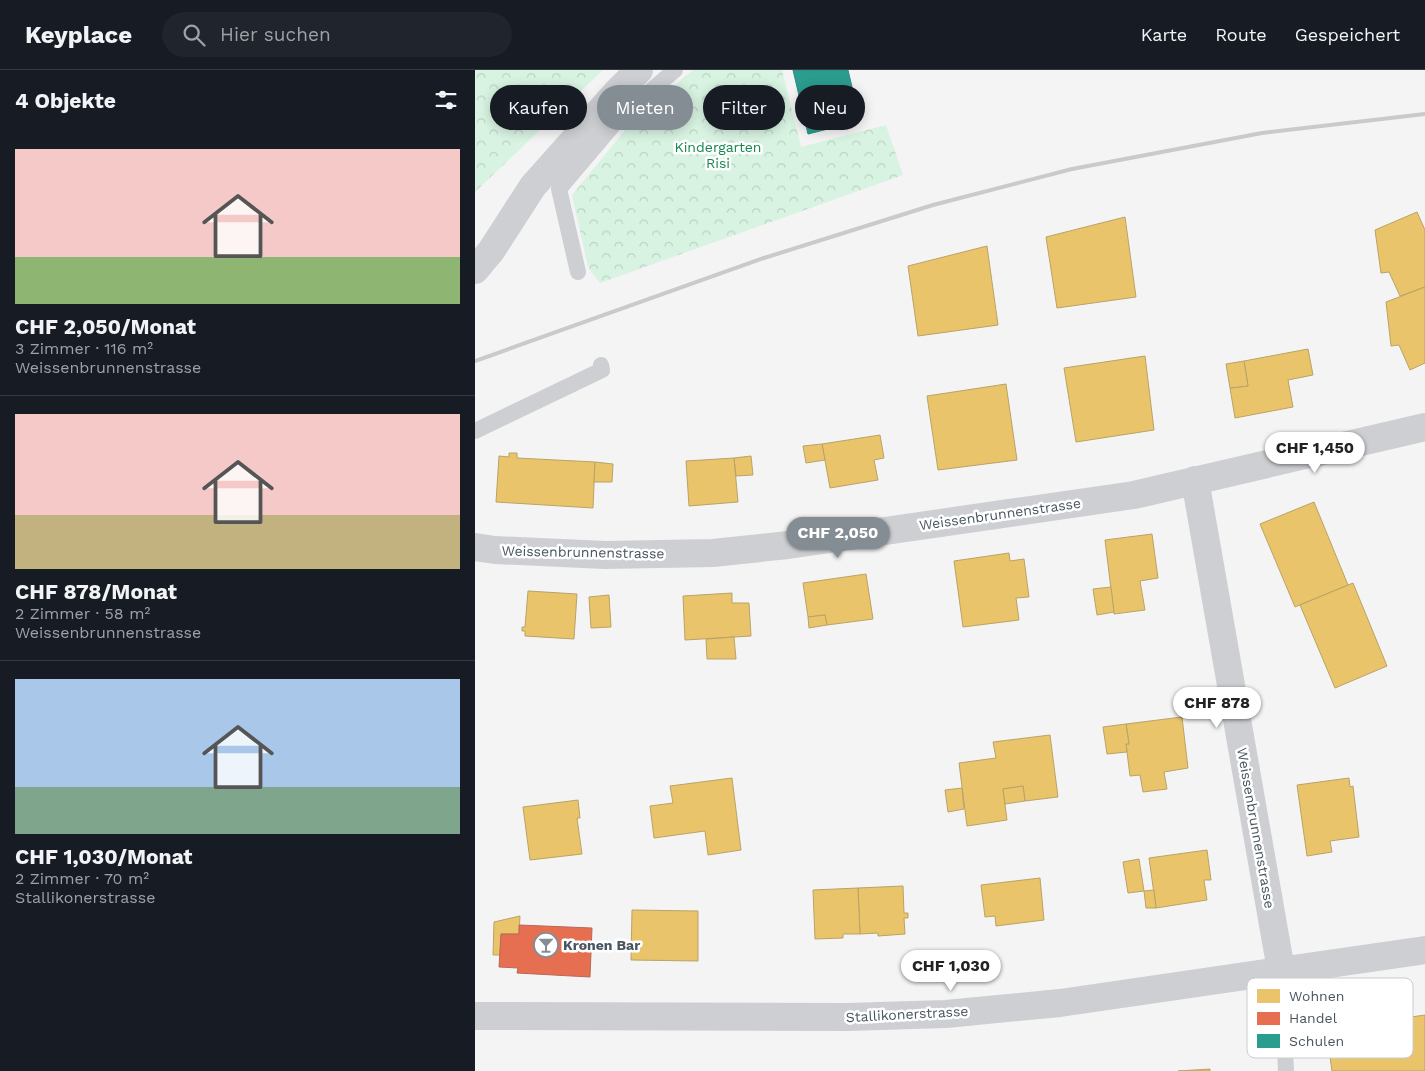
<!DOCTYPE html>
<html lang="de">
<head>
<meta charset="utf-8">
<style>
  :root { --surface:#171b24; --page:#20242c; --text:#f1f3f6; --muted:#9ea1a6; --line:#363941; --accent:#858d94 }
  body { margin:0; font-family:"Work Sans",sans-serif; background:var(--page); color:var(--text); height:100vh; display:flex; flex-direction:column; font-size:19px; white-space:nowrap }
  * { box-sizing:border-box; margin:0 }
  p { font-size:16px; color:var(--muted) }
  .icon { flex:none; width:28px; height:28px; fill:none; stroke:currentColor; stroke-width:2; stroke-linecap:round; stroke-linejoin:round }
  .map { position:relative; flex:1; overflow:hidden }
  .details { display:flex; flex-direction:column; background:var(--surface); width:475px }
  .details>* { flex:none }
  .guide { position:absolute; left:15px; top:15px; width:475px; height:45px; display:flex; gap:10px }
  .price { position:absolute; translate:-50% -42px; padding:0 11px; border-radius:18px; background:#fff; color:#222; font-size:16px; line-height:32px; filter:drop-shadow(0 1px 2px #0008) }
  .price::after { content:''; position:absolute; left:50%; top:30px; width:15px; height:11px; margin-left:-8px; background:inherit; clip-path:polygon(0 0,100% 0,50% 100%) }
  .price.selected { background:var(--accent); color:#fff }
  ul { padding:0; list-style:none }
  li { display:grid; align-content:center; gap:10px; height:265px; padding:0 15px }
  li+li { border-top:1px solid var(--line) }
  li span { display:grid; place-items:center; height:155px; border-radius:0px; color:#555 }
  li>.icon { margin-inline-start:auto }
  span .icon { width:90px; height:90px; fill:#fffc; stroke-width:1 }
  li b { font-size:21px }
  h2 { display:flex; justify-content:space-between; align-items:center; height:60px; padding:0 15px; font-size:21px }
  .tag { padding:0 18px; border-radius:22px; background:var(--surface); box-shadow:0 2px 12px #0003; font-size:18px; line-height:45px }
  .tag.selected { background:var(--accent); color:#fff }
  header { display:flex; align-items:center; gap:30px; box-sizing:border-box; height:70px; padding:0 25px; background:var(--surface); border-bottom:1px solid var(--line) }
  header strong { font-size:24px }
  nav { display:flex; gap:28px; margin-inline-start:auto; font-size:18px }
  .search { width:350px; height:45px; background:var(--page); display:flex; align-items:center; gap:12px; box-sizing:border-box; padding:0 18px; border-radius:28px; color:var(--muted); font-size:19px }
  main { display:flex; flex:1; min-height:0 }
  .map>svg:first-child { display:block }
  .forest { fill:url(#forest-crowns) }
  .homes { fill:#e9c46a; stroke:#b9a367 }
  .shops { fill:#e76f51; stroke:#b86856 }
  .schools { fill:#2a9d8f; stroke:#338881 }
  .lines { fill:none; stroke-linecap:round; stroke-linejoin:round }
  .service { stroke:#cdcfd2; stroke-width:16 }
  .minor { stroke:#cdcfd2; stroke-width:28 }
  .tertiary { stroke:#cdcfd2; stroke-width:28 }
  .rail { stroke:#c9cacc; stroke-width:4 }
  .labels { text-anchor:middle; stroke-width:5; stroke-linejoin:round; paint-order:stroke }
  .park-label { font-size:14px; fill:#15874f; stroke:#fff }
  .street-label { font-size:14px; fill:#495661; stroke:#fff }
  .poi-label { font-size:14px; font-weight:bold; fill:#495661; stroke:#fff; text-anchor:start }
  .key { fill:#fff; stroke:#c8ccd0; stroke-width:1 }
  .key-label { font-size:14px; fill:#495661 }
</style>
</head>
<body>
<header>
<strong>Keyplace</strong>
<div class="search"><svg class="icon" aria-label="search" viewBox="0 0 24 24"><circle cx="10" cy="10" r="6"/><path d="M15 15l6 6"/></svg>Hier suchen</div>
<nav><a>Karte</a><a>Route</a><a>Gespeichert</a></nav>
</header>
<main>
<section class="details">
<h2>4 Objekte<svg class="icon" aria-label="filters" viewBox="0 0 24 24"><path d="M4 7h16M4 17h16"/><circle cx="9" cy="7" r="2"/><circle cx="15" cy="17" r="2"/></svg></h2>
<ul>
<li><span style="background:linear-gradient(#f6c9c9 70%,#8fb573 0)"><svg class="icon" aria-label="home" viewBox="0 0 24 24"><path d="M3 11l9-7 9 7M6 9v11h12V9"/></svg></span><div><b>CHF 2,050/Monat</b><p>3 Zimmer · 116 m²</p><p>Weissenbrunnenstrasse</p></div></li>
<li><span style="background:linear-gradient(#f6c9c9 65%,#c2b280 0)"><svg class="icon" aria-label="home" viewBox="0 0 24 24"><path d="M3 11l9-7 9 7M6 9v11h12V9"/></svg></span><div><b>CHF 878/Monat</b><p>2 Zimmer · 58 m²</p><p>Weissenbrunnenstrasse</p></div></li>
<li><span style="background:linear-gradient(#a9c7e8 70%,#7fa58c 0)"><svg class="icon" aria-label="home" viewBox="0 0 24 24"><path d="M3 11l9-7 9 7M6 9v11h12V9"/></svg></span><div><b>CHF 1,030/Monat</b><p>2 Zimmer · 70 m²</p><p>Stallikonerstrasse</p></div></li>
</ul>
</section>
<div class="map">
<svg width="950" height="1001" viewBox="0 0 950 1001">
  <defs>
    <pattern id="forest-crowns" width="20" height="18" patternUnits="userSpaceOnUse" patternTransform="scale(1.25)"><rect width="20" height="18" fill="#d8f3e2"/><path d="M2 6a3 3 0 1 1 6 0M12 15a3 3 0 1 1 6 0" fill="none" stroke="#bbd2c4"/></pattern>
  </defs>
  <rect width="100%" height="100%" fill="#f4f4f4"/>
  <!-- forest -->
  <g class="forest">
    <path d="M 0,0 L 128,0 L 0,122 Z"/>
    <path d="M 218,0 L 307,0 L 326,77 L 411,55 L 428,105 L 125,213 L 113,197 L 97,125 L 156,53 Z"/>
  </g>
  <!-- homes -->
  <g class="homes">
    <path d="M 942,142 L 950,160 L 950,217 L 925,226 L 914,202 L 906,203 L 900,160 Z"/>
    <path d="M 650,147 L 661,227 L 582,238 L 571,167 Z"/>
    <path d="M 512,176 L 523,255 L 443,266 L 433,196 Z"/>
    <path d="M 950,217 L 950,293 L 935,300 L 924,275 L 916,276 L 911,232 Z"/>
    <path d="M 833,279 L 838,305 L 813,310 L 818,337 L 760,348 L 755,318 L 773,316 L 769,291 Z"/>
    <path d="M 670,286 L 679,360 L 601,372 L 589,298 Z"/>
    <path d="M 769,291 L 773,316 L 755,318 L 751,294 Z"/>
    <path d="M 531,314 L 542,390 L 463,400 L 452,326 Z"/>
    <path d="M 405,365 L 409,388 L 399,390 L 403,410 L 355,418 L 347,374 Z"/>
    <path d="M 347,374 L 350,390 L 331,393 L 328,376 Z"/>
    <path d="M 34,383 L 42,383 L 42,388 L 120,392 L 118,438 L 21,432 L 24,386 L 34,387 Z"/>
    <path d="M 276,386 L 278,405 L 261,406 L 259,388 Z"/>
    <path d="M 259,388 L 263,432 L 214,436 L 211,391 Z"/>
    <path d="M 120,392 L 138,394 L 137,412 L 119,412 Z"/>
    <path d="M 839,432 L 873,515 L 820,537 L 785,454 Z"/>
    <path d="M 677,464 L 683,508 L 665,511 L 670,540 L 639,544 L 630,470 Z"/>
    <path d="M 534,483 L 535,491 L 549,489 L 554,527 L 541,528 L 544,550 L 488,557 L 479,491 Z"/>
    <path d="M 391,504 L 398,549 L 352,555 L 350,545 L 333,547 L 328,513 Z"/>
    <path d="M 878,513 L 912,596 L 860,618 L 825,535 Z"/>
    <path d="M 636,517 L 639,542 L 622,545 L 618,519 Z"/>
    <path d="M 53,521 L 102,524 L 99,569 L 50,566 L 50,561 L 47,561 L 47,557 L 50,557 Z"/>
    <path d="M 257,523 L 257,533 L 274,533 L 276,566 L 210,570 L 208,526 Z"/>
    <path d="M 134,525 L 136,557 L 116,558 L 114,527 Z"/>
    <path d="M 350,545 L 352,555 L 334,558 L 333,547 Z"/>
    <path d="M 259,567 L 261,589 L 232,589 L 231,569 Z"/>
    <path d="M 707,647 L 713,698 L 689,702 L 692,719 L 668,722 L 665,705 L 655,706 L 651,674 L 654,674 L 651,654 Z"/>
    <path d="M 651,654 L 654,674 L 651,674 L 652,682 L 632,684 L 628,657 Z"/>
    <path d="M 575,665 L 583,727 L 550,731 L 548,716 L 528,719 L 532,750 L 492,756 L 484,693 L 521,688 L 518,672 Z"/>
    <path d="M 257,708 L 266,780 L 233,785 L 230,761 L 179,768 L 175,736 L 198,733 L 195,716 Z"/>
    <path d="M 874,708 L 875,717 L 878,716 L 884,767 L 855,771 L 857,782 L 832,786 L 822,715 Z"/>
    <path d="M 548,716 L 550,731 L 530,734 L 528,719 Z"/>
    <path d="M 487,718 L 489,739 L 473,742 L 470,720 Z"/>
    <path d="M 103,730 L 105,748 L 102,748 L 107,784 L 55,790 L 48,737 Z"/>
    <path d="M 732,780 L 736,810 L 729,810 L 732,830 L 681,838 L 674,788 Z"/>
    <path d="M 664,789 L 669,821 L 653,823 L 648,792 Z"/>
    <path d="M 565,808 L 569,850 L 521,856 L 520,846 L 510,847 L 506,815 Z"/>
    <path d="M 428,816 L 429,843 L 433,843 L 433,848 L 429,848 L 430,864 L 403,866 L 403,863 L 385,864 L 383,818 Z"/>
    <path d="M 383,818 L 385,864 L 368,864 L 368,868 L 340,869 L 338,820 Z"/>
    <path d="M 679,820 L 681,838 L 671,838 L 669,821 Z"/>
    <path d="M 157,840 L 223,841 L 223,891 L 156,890 Z"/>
    <path d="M 45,846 L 44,864 L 26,864 L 25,885 L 18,885 L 19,852 Z"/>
    <path d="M 950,945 L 950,1001 L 857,1001 L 851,959 Z"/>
    <path d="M 735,999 L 735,1001 L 703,1001 Z"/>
  </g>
  <!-- shops -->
  <path class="shops" d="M 44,855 L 117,858 L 115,907 L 42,903 L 43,898 L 24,897 L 26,864 L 44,864 Z"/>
  <!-- schools -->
  <path class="schools" d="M 318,0 L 373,0 L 385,51 L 333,64 Z"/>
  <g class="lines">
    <!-- service -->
    <g class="service">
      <path d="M 103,202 L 84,119 L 145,47 L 200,0"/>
      <path d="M 0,361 L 127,300 L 126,295"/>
      <path d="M 806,900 L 811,1001"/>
    </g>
    <!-- minor -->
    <g class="minor">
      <path d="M 0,200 L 16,181 L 58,116 L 141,23 L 164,0"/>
      <path d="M 720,410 L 806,900"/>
      <path d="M 0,477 L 20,480 L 130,485 L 238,483 L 313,475 L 659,425 L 950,357"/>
    </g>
    <!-- tertiary -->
    <path class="tertiary" d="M 0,946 L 372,947 L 471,944 L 585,933 L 950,880"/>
    <!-- rail -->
    <path class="rail" d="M 0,291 L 289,188 L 458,135 L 597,99 L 787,63 L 950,44"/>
  </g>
  <!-- icons -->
  <defs>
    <symbol id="bar-ring" viewBox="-11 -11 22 22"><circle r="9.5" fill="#fff" stroke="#858d94" stroke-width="1.5"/><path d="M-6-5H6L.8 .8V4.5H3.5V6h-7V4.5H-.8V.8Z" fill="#858d94"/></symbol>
  </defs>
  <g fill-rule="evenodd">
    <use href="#bar-ring" x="57" y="861" width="28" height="28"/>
  </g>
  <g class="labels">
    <!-- park labels -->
    <g class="park-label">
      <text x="243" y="82">Kindergarten<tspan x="243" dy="16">Risi</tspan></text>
    </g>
    <!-- street labels -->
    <g class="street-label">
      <text transform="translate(525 444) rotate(-8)" y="5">Weissenbrunnenstrasse</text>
      <text transform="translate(108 482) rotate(1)" y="5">Weissenbrunnenstrasse</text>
      <text transform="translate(781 758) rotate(80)" y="5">Weissenbrunnenstrasse</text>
      <text transform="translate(432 944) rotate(-3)" y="5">Stallikonerstrasse</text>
    </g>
    <!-- poi labels -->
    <g class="poi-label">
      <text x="88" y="880">Kronen Bar</text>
    </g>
  </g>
  <!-- legend -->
  <rect x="772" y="908" width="166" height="80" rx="8" class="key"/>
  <rect x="782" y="919" width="23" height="14" fill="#e9c46a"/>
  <rect x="782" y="942" width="23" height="13" fill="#e76f51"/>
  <rect x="782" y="964" width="23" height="14" fill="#2a9d8f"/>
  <g class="key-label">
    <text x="814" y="931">Wohnen</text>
    <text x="814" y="953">Handel</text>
    <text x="814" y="976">Schulen</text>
  </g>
</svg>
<b class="price" style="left:840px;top:404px">CHF 1,450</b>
<b class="price selected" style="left:363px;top:489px">CHF 2,050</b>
<b class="price" style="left:742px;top:659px">CHF 878</b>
<b class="price" style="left:476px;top:922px">CHF 1,030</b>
<div class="guide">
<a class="tag">Kaufen</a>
<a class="tag selected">Mieten</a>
<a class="tag">Filter</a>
<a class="tag">Neu</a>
</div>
</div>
</main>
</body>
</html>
